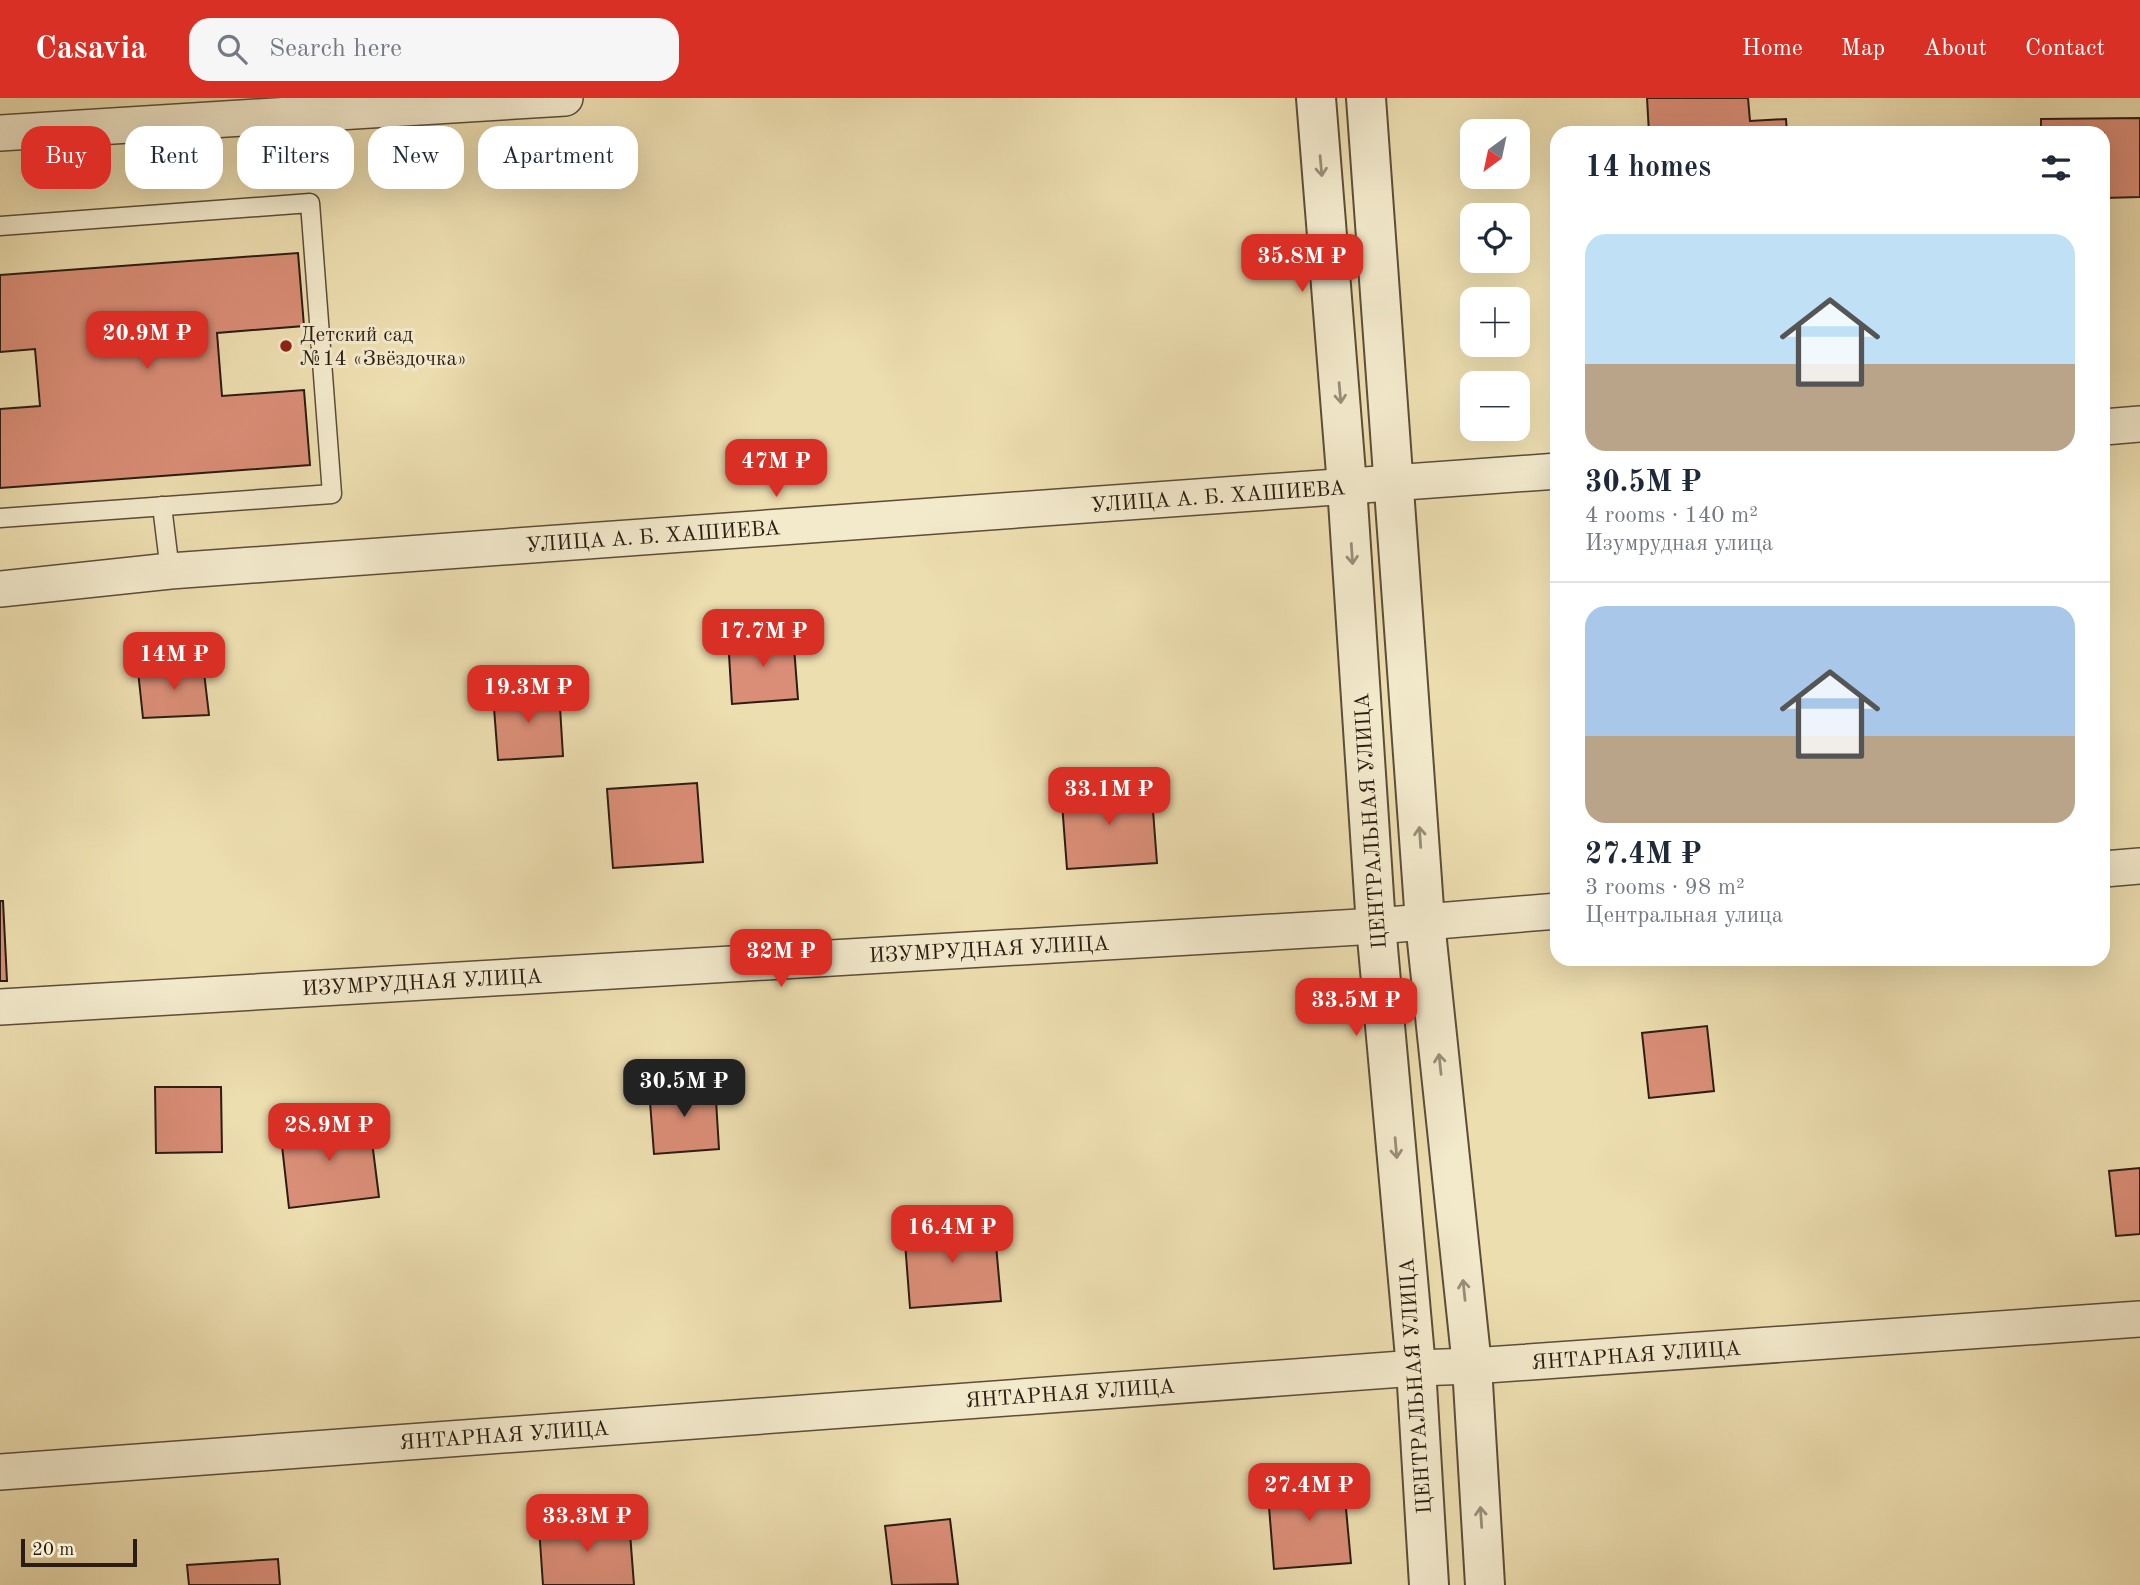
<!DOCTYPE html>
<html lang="en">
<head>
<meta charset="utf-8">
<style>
  :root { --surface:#fff; --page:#f6f6f7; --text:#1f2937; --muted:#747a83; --line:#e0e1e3; --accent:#d93025 }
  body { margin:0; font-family:"Old Standard TT",serif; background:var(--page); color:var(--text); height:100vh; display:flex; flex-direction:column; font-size:26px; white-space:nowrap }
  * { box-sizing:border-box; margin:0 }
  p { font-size:23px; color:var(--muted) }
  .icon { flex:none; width:38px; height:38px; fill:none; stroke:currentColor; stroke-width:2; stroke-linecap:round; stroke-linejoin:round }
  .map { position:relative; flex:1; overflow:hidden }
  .panel { position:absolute; left:1550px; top:28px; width:560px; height:840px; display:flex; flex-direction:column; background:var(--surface); border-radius:21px; box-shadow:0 7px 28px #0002 }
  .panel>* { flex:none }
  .guide { position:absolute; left:21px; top:28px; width:665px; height:63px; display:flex; gap:14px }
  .needle { width:46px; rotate:213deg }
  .buttons { position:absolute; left:1460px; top:21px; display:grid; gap:14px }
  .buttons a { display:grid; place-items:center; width:70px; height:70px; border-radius:14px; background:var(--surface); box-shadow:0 7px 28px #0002; font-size:35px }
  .scale { position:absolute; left:21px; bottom:18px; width:116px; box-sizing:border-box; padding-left:7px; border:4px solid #2b1d13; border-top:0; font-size:19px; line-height:24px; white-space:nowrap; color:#2b1d13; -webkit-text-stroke:5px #f3eacc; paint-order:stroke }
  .price { position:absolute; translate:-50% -60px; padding:0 16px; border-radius:14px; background:var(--accent); color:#fff; font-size:23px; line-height:46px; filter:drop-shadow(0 2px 4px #0008) }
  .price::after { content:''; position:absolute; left:50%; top:42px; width:21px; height:16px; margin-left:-10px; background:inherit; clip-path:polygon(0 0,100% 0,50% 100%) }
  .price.on { background:#222; color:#fff }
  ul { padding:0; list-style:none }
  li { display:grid; align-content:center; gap:14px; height:371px; padding:0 35px }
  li+li { border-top:2px solid var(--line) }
  li span { display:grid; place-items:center; height:217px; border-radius:21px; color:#555 }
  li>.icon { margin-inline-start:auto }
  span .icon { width:126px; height:126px; fill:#fffc; stroke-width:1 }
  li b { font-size:30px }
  h2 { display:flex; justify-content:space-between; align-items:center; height:84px; padding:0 35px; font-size:30px }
  .pill { padding:0 24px; border-radius:21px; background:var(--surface); box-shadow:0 7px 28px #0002; font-size:24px; line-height:63px }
  .pill.on { background:var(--accent); color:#fff }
  header { display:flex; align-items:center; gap:42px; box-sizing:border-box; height:98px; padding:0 35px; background:var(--accent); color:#fff }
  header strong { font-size:33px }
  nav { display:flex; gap:38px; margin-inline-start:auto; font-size:24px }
  .search { width:490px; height:63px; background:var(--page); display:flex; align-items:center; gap:18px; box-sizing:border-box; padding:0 24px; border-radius:21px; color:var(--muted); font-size:26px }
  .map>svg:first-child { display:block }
  .building { fill:#da8e77; stroke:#2b1d13; stroke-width:2 }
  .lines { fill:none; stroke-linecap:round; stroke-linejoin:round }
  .service-casing { stroke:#5c4d3a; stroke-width:21 }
  .minor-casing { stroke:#5c4d3a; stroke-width:38 }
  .tertiary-casing { stroke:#5c4d3a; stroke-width:42 }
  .service { stroke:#f3eacc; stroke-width:18 }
  .minor { stroke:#f3eacc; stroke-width:35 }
  .tertiary { stroke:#f3eacc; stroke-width:38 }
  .oneway { stroke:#998e79 }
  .poi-dot { fill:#8f2418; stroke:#f3eacc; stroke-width:2.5 }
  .labels { text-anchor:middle; stroke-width:6; stroke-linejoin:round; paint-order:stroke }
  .poi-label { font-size:21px; fill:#2b1d13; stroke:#f3eacc; text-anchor:start }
  .street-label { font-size:21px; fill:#2b1d13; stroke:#f3eacc }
</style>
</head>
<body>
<header>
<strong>Casavia</strong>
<div class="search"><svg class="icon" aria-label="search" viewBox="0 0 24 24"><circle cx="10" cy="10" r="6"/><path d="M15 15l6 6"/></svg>Search here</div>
<nav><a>Home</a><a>Map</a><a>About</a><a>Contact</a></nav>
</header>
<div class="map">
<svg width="2140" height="1487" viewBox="0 0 2140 1487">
  <rect width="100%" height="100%" fill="#eddeb0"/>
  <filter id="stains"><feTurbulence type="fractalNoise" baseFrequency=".00286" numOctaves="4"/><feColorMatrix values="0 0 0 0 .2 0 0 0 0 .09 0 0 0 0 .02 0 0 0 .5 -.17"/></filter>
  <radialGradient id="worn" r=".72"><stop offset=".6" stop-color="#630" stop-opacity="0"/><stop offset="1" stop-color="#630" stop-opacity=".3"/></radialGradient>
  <!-- building -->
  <g class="building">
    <path d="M 1647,0 L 1748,0 L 1750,23 L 1786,21 L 1787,35 L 1649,35 Z"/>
    <path d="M 2140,20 L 2140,99 L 2104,100 L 2104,35 L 2041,35 L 2041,21 Z"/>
    <path d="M 298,155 L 304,228 L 217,235 L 222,298 L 304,292 L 310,367 L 0,390 L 0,311 L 40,308 L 35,251 L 0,254 L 0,177 Z"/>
    <path d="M 793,536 L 798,601 L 732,606 L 728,540 Z"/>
    <path d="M 203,566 L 209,617 L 143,620 L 138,573 Z"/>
    <path d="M 559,593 L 563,658 L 498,662 L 493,597 Z"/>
    <path d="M 697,685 L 703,764 L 613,770 L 607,691 Z"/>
    <path d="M 1151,686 L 1157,765 L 1067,771 L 1061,692 Z"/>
    <path d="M 0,803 L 3,803 L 7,883 L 0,883 Z"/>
    <path d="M 1707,928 L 1714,993 L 1649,1000 L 1642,935 Z"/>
    <path d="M 715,986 L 719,1051 L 654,1056 L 649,991 Z"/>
    <path d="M 155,989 L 221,989 L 222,1054 L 156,1055 Z"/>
    <path d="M 369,1020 L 379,1099 L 289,1110 L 280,1030 Z"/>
    <path d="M 2140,1070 L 2140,1136 L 2116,1138 L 2109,1073 Z"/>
    <path d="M 994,1124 L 1001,1203 L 910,1210 L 904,1131 Z"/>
    <path d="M 1343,1378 L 1351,1465 L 1274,1471 L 1267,1384 Z"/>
    <path d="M 950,1421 L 958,1486 L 892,1487 L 885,1428 Z"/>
    <path d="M 629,1422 L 634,1487 L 543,1487 L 539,1429 Z"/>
    <path d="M 278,1461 L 280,1487 L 189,1487 L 187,1467 Z"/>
  </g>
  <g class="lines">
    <defs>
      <g id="service">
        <path d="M 0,128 L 310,105 L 332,396 L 0,420"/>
        <path d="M 162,408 L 170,473"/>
      </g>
      <g id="minor">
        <path d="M 0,35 L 565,0"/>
        <path d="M 2104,329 L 2140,326"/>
        <path d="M 0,491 L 170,473 L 1558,373"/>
        <path d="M 2104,771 L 2140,768"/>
        <path d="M 0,909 L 1376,828 L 1558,813"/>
        <path d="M 0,1374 L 1416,1270 L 1472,1268 L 2140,1221"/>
      </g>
      <g id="tertiary">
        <path d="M 1316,0 L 1347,388 L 1376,828 L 1416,1270 L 1429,1487"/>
        <path d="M 1366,0 L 1425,824 L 1472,1268 L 1485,1487"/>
      </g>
    </defs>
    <!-- service casing -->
    <use href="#service" class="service-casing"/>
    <!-- minor casing -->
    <use href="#minor" class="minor-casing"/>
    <!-- tertiary casing -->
    <use href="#tertiary" class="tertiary-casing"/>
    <!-- service -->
    <use href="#service" class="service"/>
    <!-- minor -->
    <use href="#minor" class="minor"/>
    <!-- tertiary -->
    <use href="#tertiary" class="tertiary"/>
  </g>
  <!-- one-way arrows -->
  <defs><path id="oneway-shaft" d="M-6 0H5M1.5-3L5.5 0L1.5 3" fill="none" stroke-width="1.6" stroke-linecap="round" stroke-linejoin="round" transform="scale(1.75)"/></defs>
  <g class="oneway">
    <use href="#oneway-shaft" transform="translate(1321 68) rotate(85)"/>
    <use href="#oneway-shaft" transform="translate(1340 295) rotate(85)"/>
    <use href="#oneway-shaft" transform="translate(1352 456) rotate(86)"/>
    <use href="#oneway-shaft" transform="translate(1420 739) rotate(-94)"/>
    <use href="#oneway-shaft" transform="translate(1440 966) rotate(-96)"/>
    <use href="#oneway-shaft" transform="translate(1396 1050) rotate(85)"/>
    <use href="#oneway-shaft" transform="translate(1464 1192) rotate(-96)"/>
    <use href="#oneway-shaft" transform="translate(1481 1419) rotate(-94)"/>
  </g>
  <!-- markers -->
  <circle class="poi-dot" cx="286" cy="248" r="7"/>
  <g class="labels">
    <!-- poi labels -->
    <g class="poi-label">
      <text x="300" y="243">Детский сад<tspan x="300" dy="24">№14 «Звёздочка»</tspan></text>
    </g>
    <!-- street labels -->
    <g class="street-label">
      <text transform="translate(1218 398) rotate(-4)" y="7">УЛИЦА А. Б. ХАШИЕВА</text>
      <text transform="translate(653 438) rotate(-4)" y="7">УЛИЦА А. Б. ХАШИЕВА</text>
      <text transform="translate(1370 723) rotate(-94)" y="7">ЦЕНТРАЛЬНАЯ УЛИЦА</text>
      <text transform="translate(989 851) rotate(-3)" y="7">ИЗУМРУДНАЯ УЛИЦА</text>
      <text transform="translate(422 884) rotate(-3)" y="7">ИЗУМРУДНАЯ УЛИЦА</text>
      <text transform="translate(1636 1257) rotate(-4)" y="7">ЯНТАРНАЯ УЛИЦА</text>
      <text transform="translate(1415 1288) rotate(-94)" y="7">ЦЕНТРАЛЬНАЯ УЛИЦА</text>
      <text transform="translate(1070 1295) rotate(-4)" y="7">ЯНТАРНАЯ УЛИЦА</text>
      <text transform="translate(504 1337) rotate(-4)" y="7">ЯНТАРНАЯ УЛИЦА</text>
    </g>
  </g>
  <rect width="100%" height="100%" filter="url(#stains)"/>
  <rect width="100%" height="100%" fill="url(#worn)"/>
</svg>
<div class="buttons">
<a><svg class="needle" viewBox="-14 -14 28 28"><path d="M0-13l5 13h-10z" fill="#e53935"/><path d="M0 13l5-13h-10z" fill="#747a83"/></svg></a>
<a><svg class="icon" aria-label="locate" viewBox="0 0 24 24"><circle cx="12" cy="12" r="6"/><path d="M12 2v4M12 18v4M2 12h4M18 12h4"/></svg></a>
<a>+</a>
<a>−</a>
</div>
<div class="scale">20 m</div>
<b class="price" style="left:1302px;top:196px">35.8M ₽</b>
<b class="price" style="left:147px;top:273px">20.9M ₽</b>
<b class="price" style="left:776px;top:401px">47M ₽</b>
<b class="price" style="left:763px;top:571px">17.7M ₽</b>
<b class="price" style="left:174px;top:594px">14M ₽</b>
<b class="price" style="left:528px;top:627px">19.3M ₽</b>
<b class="price" style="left:1109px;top:729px">33.1M ₽</b>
<b class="price" style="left:781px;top:891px">32M ₽</b>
<b class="price" style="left:1356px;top:940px">33.5M ₽</b>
<b class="price on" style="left:684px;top:1021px">30.5M ₽</b>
<b class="price" style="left:329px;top:1065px">28.9M ₽</b>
<b class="price" style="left:952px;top:1167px">16.4M ₽</b>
<b class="price" style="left:1309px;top:1425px">27.4M ₽</b>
<b class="price" style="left:587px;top:1456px">33.3M ₽</b>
<div class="guide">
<a class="pill on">Buy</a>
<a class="pill">Rent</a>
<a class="pill">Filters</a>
<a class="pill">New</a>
<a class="pill">Apartment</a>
</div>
<section class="panel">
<h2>14 homes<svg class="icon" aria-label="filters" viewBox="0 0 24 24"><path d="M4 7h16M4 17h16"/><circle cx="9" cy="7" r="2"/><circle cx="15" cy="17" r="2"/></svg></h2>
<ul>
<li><span style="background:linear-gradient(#bfe0f5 60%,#b9a48a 0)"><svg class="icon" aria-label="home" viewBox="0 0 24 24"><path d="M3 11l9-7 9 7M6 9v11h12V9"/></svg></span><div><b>30.5M ₽</b><p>4 rooms · 140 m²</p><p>Изумрудная улица</p></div></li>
<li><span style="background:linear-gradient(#a9c7e8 60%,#b9a48a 0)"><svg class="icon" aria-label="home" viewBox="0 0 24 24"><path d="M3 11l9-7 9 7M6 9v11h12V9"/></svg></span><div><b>27.4M ₽</b><p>3 rooms · 98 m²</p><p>Центральная улица</p></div></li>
</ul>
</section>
</div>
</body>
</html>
